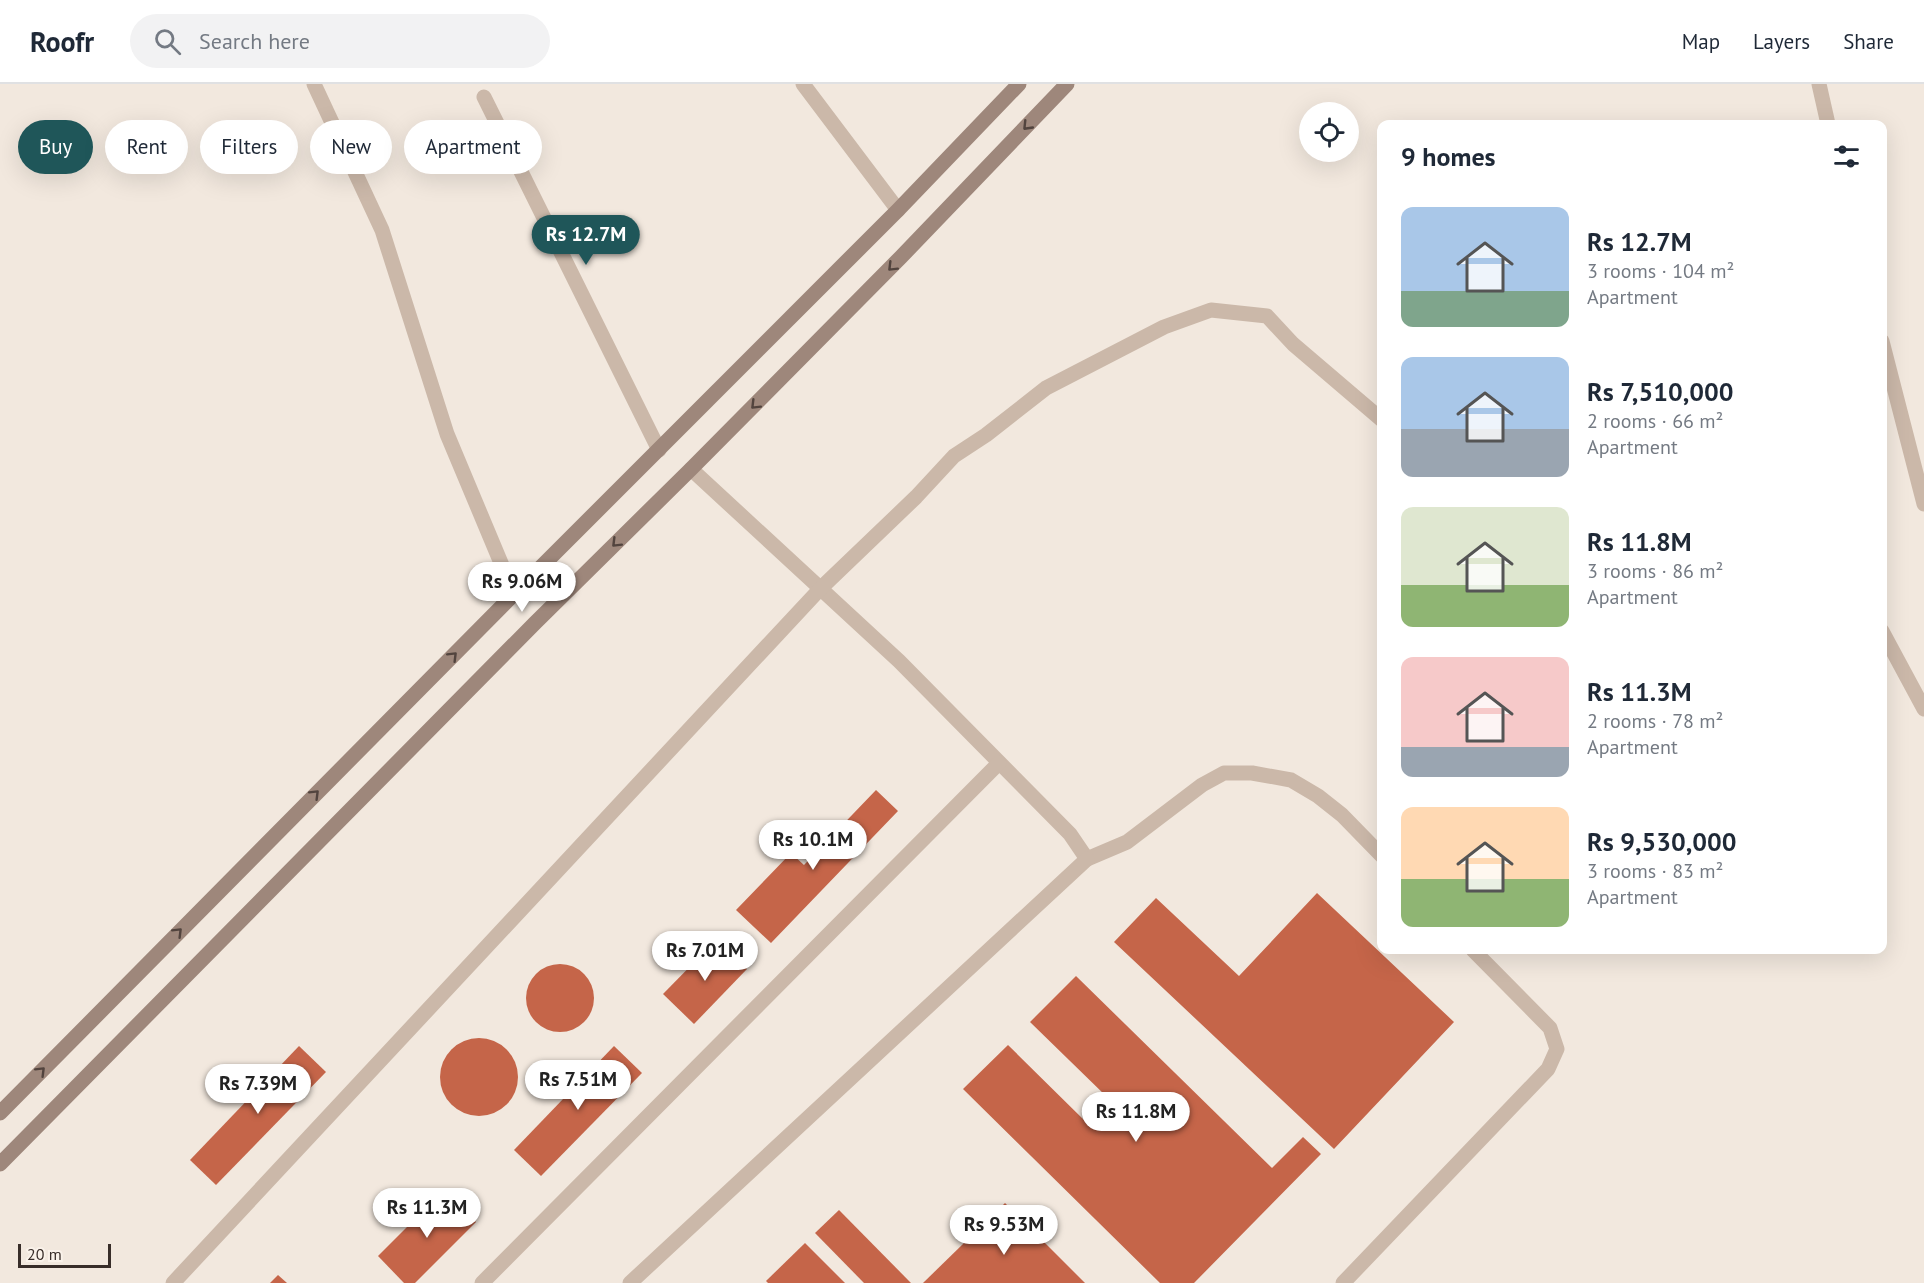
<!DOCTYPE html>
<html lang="en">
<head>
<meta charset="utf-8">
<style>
  :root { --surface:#fff; --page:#f2f2f3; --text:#1f2937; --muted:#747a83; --line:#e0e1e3; --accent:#1f5659 }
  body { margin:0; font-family:"PT Sans",sans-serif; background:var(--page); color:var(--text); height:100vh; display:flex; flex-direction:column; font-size:22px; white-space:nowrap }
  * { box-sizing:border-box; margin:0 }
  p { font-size:20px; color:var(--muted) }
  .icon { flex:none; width:33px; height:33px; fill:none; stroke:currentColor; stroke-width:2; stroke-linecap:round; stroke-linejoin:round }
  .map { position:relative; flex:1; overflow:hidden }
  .sheet { position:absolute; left:1377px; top:36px; width:510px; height:834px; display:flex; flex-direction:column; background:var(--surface); border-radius:12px; box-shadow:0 6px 24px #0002 }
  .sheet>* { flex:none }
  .banner { position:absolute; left:18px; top:36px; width:570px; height:54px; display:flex; gap:12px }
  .tools { position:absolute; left:1299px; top:18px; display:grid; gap:12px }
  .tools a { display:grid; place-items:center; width:60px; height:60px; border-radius:50%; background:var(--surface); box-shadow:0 6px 24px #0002; font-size:30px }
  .scale { position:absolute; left:18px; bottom:15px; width:93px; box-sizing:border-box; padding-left:6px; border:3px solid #382d29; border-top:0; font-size:16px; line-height:21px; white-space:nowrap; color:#382d29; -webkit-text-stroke:4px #faf2ea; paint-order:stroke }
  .price { position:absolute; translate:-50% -51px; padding:0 14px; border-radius:21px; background:#fff; color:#222; font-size:20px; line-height:39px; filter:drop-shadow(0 2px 3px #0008) }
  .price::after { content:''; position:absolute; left:50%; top:36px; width:18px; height:14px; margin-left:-9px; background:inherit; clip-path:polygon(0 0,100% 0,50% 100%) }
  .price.active { background:var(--accent); color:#fff }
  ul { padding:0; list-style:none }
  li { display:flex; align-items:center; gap:18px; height:150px; padding:0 24px }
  li span { display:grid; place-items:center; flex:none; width:168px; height:120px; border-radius:12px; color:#555 }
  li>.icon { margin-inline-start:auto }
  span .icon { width:72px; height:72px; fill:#fffc; stroke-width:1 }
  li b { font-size:26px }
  h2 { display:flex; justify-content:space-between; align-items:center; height:72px; padding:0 24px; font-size:26px }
  .pill { padding:0 21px; border-radius:27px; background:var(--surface); box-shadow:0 6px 24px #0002; font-size:21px; line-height:54px }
  .pill.active { background:var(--accent); color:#fff }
  header { display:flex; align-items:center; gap:36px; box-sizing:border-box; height:84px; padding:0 30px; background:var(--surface); border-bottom:2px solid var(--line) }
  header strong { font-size:28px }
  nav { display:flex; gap:33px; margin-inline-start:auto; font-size:21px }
  .search { width:420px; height:54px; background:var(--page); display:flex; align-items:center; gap:15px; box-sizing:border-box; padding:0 21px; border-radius:33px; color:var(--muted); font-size:22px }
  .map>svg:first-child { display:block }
  .building { fill:#c56549 }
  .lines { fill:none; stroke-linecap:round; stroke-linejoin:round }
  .service { stroke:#cbb8a9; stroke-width:15 }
  .minor { stroke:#cbb8a9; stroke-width:15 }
  .secondary { stroke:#9e877b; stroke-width:15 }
  .oneway { stroke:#52443e }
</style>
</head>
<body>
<header>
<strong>Roofr</strong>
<div class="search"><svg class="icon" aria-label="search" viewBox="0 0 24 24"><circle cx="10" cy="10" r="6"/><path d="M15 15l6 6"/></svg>Search here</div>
<nav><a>Map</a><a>Layers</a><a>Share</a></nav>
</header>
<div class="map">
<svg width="1924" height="1199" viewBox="0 0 1924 1199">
  <rect width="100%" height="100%" fill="#f2e8de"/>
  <!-- building -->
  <g class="building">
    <path d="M 876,706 L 898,727 L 771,859 L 736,826 L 791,769 L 804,781 Z"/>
    <path d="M 1317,809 L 1454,938 L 1334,1065 L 1114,858 L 1156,814 L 1239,892 Z"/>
    <path d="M 716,856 L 747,885 L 694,940 L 663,910 Z"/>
    <circle cx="560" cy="914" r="34"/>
    <path d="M 1076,892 L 1272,1084 L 1303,1053 L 1321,1070 L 1194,1199 L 1160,1199 L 963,1005 L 1008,961 L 1085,1037 L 1108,1014 L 1030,938 Z"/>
    <circle cx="479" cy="993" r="39"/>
    <path d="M 299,962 L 326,988 L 216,1101 L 190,1076 Z"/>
    <path d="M 614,962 L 642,989 L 541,1092 L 514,1066 Z"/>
    <path d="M 444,1106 L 476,1138 L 415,1199 L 404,1199 L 378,1172 Z"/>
    <path d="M 1005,1119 L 1085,1199 L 923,1199 Z"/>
    <path d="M 839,1126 L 911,1199 L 864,1199 L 815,1149 Z"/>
    <path d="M 805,1159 L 845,1199 L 768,1199 L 766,1197 Z"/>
    <path d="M 278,1191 L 287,1199 L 270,1199 Z"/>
  </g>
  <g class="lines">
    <!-- service -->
    <g class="service">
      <path d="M 691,385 L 899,577 L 1070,750 L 1087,775 L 1127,758 L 1202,701 L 1224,689 L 1252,689 L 1291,696 L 1318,712 L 1342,731 L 1382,772"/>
      <path d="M 1882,547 L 1924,625"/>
      <path d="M 173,1199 L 820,505 L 916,413 L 954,372 L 986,351 L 1046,304 L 1164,243 L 1211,226 L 1267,232 L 1293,260 L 1382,336"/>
      <path d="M 482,1199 L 999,679"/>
      <path d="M 630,1199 L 1087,775"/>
      <path d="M 1343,1199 L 1548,985 L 1557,965 L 1550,944 L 1473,866"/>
    </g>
    <!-- minor -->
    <g class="minor">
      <path d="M 314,0 L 382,146 L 447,350 L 514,510"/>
      <path d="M 803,0 L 898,126"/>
      <path d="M 1819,0 L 1828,40"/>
      <path d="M 484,13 L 659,366"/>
      <path d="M 1882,257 L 1924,420"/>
    </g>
    <!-- secondary -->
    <g class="secondary">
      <path d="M 0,1029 L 514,510 L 898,126 L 1019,0"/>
      <path d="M 0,1080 L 535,539 L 691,385 L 901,173 L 1067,0"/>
    </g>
  </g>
  <!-- one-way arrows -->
  <defs><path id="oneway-chevron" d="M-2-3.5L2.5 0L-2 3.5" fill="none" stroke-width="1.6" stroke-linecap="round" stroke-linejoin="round" transform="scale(1.5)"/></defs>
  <g class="oneway">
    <use href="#oneway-chevron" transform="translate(1027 42) rotate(134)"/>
    <use href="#oneway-chevron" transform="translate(892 183) rotate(135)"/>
    <use href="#oneway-chevron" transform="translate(755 321) rotate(135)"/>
    <use href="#oneway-chevron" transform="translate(616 459) rotate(135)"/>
    <use href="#oneway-chevron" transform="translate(453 572) rotate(-45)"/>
    <use href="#oneway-chevron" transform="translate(315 710) rotate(-45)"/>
    <use href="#oneway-chevron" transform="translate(178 848) rotate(-45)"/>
    <use href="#oneway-chevron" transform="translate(41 987) rotate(-45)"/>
  </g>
</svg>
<div class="tools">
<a><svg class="icon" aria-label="locate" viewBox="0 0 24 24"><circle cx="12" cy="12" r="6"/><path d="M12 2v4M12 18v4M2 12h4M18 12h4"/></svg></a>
</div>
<div class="scale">20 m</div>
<b class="price active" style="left:586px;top:182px">Rs 12.7M</b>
<b class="price" style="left:522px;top:529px">Rs 9.06M</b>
<b class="price" style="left:813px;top:787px">Rs 10.1M</b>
<b class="price" style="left:705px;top:898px">Rs 7.01M</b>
<b class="price" style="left:578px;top:1027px">Rs 7.51M</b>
<b class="price" style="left:258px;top:1031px">Rs 7.39M</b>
<b class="price" style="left:1136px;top:1059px">Rs 11.8M</b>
<b class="price" style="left:427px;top:1155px">Rs 11.3M</b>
<b class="price" style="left:1004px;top:1172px">Rs 9.53M</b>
<div class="banner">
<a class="pill active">Buy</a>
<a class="pill">Rent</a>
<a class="pill">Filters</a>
<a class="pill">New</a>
<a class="pill">Apartment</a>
</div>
<section class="sheet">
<h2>9 homes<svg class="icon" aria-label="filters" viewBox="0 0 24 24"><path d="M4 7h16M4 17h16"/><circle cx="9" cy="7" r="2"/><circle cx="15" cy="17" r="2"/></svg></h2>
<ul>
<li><span style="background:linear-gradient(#a9c7e8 70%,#7fa58c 0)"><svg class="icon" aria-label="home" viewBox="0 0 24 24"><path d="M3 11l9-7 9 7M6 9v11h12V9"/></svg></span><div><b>Rs 12.7M</b><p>3 rooms · 104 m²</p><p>Apartment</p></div></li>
<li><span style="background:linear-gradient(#a9c7e8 60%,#9aa5b1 0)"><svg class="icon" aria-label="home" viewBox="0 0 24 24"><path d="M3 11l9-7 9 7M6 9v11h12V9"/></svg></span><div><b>Rs 7,510,000</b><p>2 rooms · 66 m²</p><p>Apartment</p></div></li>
<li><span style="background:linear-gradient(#dfe7d0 65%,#8fb573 0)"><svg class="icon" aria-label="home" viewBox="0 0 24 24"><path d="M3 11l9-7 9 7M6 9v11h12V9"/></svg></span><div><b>Rs 11.8M</b><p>3 rooms · 86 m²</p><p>Apartment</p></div></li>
<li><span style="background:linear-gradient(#f6c9c9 75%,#9aa5b1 0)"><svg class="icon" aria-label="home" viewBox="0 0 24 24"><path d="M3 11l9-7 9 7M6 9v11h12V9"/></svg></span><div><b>Rs 11.3M</b><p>2 rooms · 78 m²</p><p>Apartment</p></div></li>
<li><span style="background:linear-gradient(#ffd9b3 60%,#8fb573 0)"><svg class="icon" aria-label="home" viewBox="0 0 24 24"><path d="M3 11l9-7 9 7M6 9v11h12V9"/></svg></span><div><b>Rs 9,530,000</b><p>3 rooms · 83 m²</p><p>Apartment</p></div></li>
</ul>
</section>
</div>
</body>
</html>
